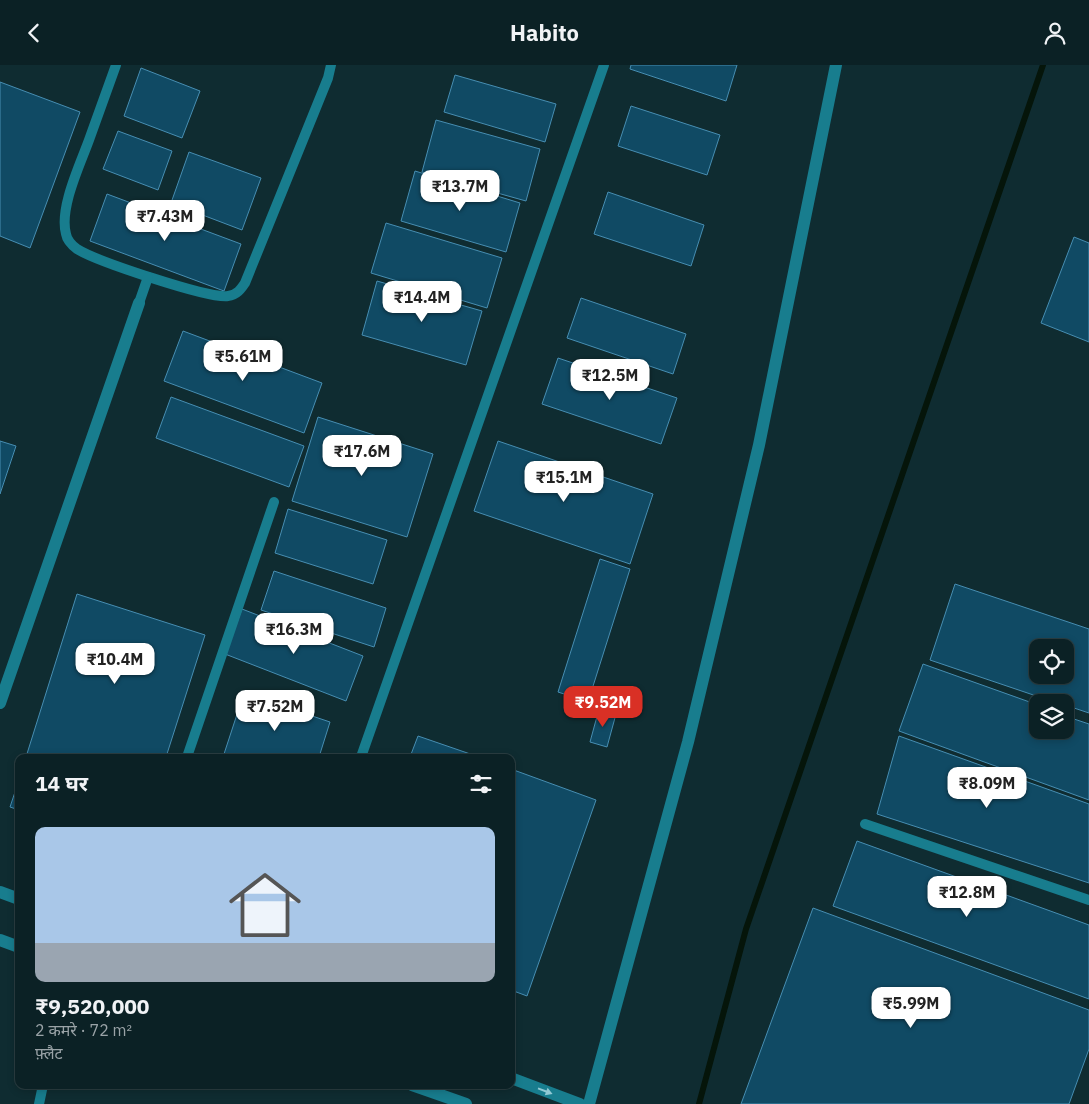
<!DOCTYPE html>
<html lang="hi">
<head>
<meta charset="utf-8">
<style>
  :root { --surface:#0b2125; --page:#14292d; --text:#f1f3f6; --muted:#9aa3a7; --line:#2b3e42; --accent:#d93025 }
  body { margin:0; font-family:"IBM Plex Sans","Noto Sans Devanagari",sans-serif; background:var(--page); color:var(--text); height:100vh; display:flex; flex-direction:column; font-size:19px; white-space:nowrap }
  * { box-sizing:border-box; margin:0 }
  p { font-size:16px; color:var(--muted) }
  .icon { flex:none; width:28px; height:28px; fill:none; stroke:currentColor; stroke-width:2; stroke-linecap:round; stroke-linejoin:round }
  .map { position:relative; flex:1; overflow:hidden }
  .drawer { position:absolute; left:15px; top:689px; width:500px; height:335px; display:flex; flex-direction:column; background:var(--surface); border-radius:10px; box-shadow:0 2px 8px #0003,0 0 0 1px var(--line) }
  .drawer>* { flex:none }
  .controls { position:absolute; left:1029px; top:574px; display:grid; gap:10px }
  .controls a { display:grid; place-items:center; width:45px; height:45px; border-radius:10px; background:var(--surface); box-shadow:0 2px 8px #0003,0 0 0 1px var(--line); font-size:25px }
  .price { position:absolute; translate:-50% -42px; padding:0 11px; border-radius:10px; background:#fff; color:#222; font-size:16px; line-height:32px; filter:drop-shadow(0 1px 2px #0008) }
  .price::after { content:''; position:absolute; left:50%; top:30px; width:15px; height:11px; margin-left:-8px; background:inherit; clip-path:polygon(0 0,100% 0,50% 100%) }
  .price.active { background:var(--accent); color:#fff }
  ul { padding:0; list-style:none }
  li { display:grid; align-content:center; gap:10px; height:265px; padding:0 20px }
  li span { display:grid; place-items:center; height:155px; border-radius:10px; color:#555 }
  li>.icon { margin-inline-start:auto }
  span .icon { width:90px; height:90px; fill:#fffc; stroke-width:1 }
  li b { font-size:21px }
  h2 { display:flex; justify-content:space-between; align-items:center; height:60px; padding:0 20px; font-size:21px }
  header { display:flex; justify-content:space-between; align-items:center; height:65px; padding:0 20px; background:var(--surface); font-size:22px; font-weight:700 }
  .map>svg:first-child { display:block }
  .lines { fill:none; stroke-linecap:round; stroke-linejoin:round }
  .stream { stroke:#05150a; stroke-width:6 }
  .building { fill:#104a64; stroke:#478eb2; fill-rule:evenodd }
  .service { stroke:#187d8e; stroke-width:10 }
  .minor { stroke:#187d8e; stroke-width:12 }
  .tertiary { stroke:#187d8e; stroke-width:12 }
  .oneway { fill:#91c9d4 }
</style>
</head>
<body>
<header><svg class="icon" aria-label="back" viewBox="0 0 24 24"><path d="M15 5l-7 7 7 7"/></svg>Habito<svg class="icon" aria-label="person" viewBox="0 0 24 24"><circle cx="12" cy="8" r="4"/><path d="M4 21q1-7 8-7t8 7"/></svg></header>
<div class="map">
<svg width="1089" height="1039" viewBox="0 0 1089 1039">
  <rect width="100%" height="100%" fill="#0f2c31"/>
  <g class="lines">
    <!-- stream -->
    <path class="stream" d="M 699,1039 L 746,864 L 1043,0"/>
  </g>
  <!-- building -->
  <g class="building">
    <path d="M 631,0 L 737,0 L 726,36 L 630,4 Z"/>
    <path d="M 141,3 L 200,26 L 182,73 L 124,51 Z"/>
    <path d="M 455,10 L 556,39 L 545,77 L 444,47 Z"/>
    <path d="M 0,17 L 80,47 L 30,183 L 0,171 Z"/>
    <path d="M 631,41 L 720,70 L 707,110 L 618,81 Z"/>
    <path d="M 436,55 L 540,84 L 526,136 L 422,107 Z"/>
    <path d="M 118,66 L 172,86 L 158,125 L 103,104 Z"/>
    <path d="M 189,87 L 261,113 L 242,165 L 171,138 Z"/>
    <path d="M 415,106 L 520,138 L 506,187 L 401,156 Z"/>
    <path d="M 608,127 L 704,160 L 691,201 L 594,169 Z"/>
    <path d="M 107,129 L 241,179 L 224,226 L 90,176 Z"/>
    <path d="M 386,158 L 502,193 L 487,243 L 371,208 Z"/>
    <path d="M 1074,172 L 1089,178 L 1089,277 L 1041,258 Z"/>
    <path d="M 377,216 L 482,246 L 466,300 L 362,270 Z"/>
    <path d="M 581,233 L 686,269 L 673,309 L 567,273 Z"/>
    <path d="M 183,266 L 322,318 L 304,368 L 164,316 Z"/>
    <path d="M 558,293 L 677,333 L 661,379 L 542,339 Z"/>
    <path d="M 171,332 L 304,381 L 289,422 L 156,373 Z"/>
    <path d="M 318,352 L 433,389 L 407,472 L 292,436 Z"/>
    <path d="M 0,376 L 16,381 L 0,429 Z"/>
    <path d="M 498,376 L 653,429 L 630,499 L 474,446 Z"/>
    <path d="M 288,444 L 387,475 L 373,519 L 275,488 Z"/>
    <path d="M 600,494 L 630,504 L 588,637 L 558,627 Z"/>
    <path d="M 274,506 L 386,543 L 374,582 L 261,545 Z"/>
    <path d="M 955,519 L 1089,564 L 1089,648 L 1065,640 L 1065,638 L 1057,638 L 930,595 ZM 1038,582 L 1065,582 L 1065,610 L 1038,610 Z"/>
    <path d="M 77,529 L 205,570 L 166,692 L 26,692 Z"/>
    <path d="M 242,544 L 363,591 L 346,636 L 225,589 Z"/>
    <path d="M 923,599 L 1038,640 L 1038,665 L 1065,665 L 1065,651 L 1089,659 L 1089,735 L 899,666 Z"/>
    <path d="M 244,628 L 330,657 L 319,692 L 223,692 Z"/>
    <path d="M 599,644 L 616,649 L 607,682 L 590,677 Z"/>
    <path d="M 418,671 L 479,692 L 410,692 Z"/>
    <path d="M 899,671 L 1089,739 L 1089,818 L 877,749 Z"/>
    <path d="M 511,704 L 596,735 L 527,931 L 511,925 Z"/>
    <path d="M 19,715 L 19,745 L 10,742 Z"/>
    <path d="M 857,776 L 1089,860 L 1089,934 L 833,841 Z"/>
    <path d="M 813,843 L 1089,945 L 1089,984 L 1069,1039 L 741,1039 Z"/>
  </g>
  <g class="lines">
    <!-- service -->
    <g class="service">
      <path d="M 116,0 C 107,25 98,50 89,75 C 80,100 59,143 66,169 C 67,175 73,181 77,184 C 96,196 209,234 228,231 C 237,230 241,224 245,218 L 328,13 L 331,0"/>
      <path d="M 139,238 L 148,212"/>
      <path d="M 187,692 L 274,437"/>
      <path d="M 361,692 L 604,0"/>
      <path d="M 865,759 L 1089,835"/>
      <path d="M 39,1039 L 43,1020"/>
    </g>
    <!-- minor -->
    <g class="minor">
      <path d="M 0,638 L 139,238"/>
      <path d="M 589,1039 L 688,677 L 759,380 L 836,0"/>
    </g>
    <!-- tertiary -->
    <g class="tertiary">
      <path d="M 0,827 L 19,834"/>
      <path d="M 0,875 L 19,882"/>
      <path d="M 511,1013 L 580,1039"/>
      <path d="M 412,1020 L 466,1039"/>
    </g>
  </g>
  <!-- one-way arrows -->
  <defs><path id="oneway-solid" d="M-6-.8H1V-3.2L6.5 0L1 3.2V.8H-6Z" transform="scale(1.25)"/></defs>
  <use class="oneway" href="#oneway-solid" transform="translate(545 1026) rotate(21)"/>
</svg>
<div class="controls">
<a><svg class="icon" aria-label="locate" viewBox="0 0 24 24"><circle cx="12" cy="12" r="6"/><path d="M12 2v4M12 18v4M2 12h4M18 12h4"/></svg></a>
<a><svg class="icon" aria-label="layers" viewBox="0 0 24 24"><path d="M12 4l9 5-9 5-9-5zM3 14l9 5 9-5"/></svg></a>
</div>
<b class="price" style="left:460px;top:147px">₹13.7M</b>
<b class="price" style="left:165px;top:177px">₹7.43M</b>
<b class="price" style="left:422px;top:258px">₹14.4M</b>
<b class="price" style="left:243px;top:317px">₹5.61M</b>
<b class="price" style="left:610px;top:336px">₹12.5M</b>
<b class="price" style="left:362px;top:412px">₹17.6M</b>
<b class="price" style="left:564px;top:438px">₹15.1M</b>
<b class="price" style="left:294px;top:590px">₹16.3M</b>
<b class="price" style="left:115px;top:620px">₹10.4M</b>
<b class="price active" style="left:603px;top:663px">₹9.52M</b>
<b class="price" style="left:275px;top:667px">₹7.52M</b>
<b class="price" style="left:987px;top:744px">₹8.09M</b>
<b class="price" style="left:967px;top:853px">₹12.8M</b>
<b class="price" style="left:911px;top:964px">₹5.99M</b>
<section class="drawer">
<h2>14 घर<svg class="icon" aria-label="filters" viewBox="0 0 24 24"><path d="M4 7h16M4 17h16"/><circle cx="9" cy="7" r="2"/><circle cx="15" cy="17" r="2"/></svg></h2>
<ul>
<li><span style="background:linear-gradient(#a9c7e8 75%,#9aa5b1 0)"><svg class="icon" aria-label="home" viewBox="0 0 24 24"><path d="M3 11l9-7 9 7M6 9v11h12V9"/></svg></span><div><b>₹9,520,000</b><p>2 कमरे · 72 m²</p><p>फ़्लैट</p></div></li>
</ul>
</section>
</div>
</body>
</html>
